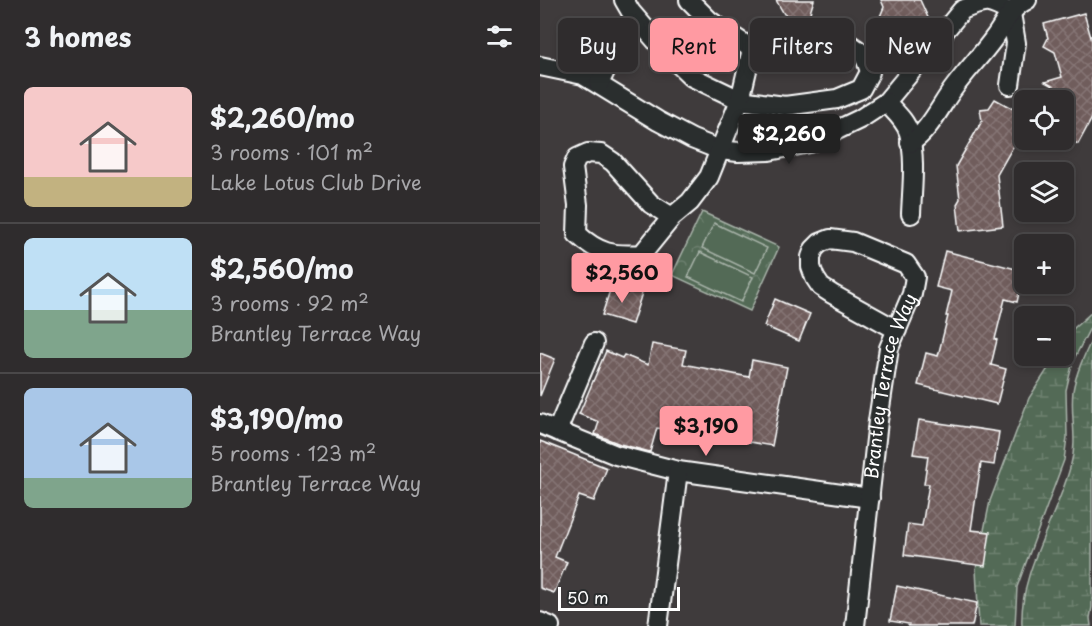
<!DOCTYPE html>
<html lang="en">
<head>
<meta charset="utf-8">
<style>
  :root { --surface:#2f2c2d; --page:#373435; --text:#f1f3f6; --muted:#a7a7aa; --line:#4a4849; --accent:#ff9aa2 }
  body { margin:0; font-family:"Playpen Sans",sans-serif; background:var(--page); color:var(--text); height:100vh; display:flex; flex-direction:column; font-size:22px; white-space:nowrap }
  * { box-sizing:border-box; margin:0 }
  p { font-size:20px; color:var(--muted) }
  .icon { flex:none; width:33px; height:33px; fill:none; stroke:currentColor; stroke-width:2; stroke-linecap:round; stroke-linejoin:round }
  .map { position:relative; flex:1; overflow:hidden }
  .sheet { display:flex; flex-direction:column; background:var(--surface); width:540px }
  .sheet>* { flex:none }
  .top-card { position:absolute; left:18px; top:18px; width:444px; height:54px; display:flex; gap:12px }
  .tools { position:absolute; left:474px; top:90px; display:grid; gap:12px }
  .tools a { display:grid; place-items:center; width:60px; height:60px; border-radius:9px; background:var(--surface); box-shadow:0 3px 9px #0003,0 0 0 2px var(--line); font-size:30px }
  .scale { position:absolute; left:18px; bottom:15px; width:122px; box-sizing:border-box; padding-left:6px; border:3px solid #fff; border-top:0; font-size:16px; line-height:21px; white-space:nowrap; color:#fff; -webkit-text-stroke:4px #2a2d2e; paint-order:stroke }
  .price { position:absolute; translate:-50% -51px; padding:0 14px; border-radius:6px; background:var(--accent); color:#111; font-size:20px; line-height:39px; filter:drop-shadow(0 2px 3px #0008) }
  .price::after { content:''; position:absolute; left:50%; top:36px; width:18px; height:14px; margin-left:-9px; background:inherit; clip-path:polygon(0 0,100% 0,50% 100%) }
  .price.current { background:#222; color:#fff }
  ul { padding:0; list-style:none }
  li { display:flex; align-items:center; gap:18px; height:150px; padding:0 24px }
  li+li { border-top:2px solid var(--line) }
  li span { display:grid; place-items:center; flex:none; width:168px; height:120px; border-radius:9px; color:#555 }
  li>.icon { margin-inline-start:auto }
  span .icon { width:72px; height:72px; fill:#fffc; stroke-width:1 }
  li b { font-size:26px }
  h2 { display:flex; justify-content:space-between; align-items:center; height:72px; padding:0 24px; font-size:26px }
  .chip { padding:0 21px; border-radius:9px; background:var(--surface); box-shadow:0 3px 9px #0003,0 0 0 2px var(--line); font-size:21px; line-height:54px }
  .chip.current { background:var(--accent); color:#111 }
  main { display:flex; flex:1; min-height:0 }
  .map>svg:first-child { display:block }
  .forest { fill:url(#forest-crowns); stroke:#a9b4aa; stroke-width:1.5 }
  .wetland { fill:url(#wetland-marsh); stroke:#a9b4aa; stroke-width:1.5 }
  .pitch { fill:#536a56; stroke:#a9b4aa; stroke-width:1.5 }
  .building { fill:url(#building-cross-hatch); stroke:#fff; stroke-width:1.5 }
  .lines { fill:none; stroke-linecap:round; stroke-linejoin:round }
  .minor-casing { stroke:#fff; stroke-width:22 }
  .minor { stroke:#2a2d2e; stroke-width:18 }
  .labels { text-anchor:middle; stroke-width:4.5; stroke-linejoin:round; paint-order:stroke }
  .street-label { font-size:18px; fill:#fff; stroke:#2a2d2e }
</style>
</head>
<body>
<main>
<section class="sheet">
<h2>3 homes<svg class="icon" aria-label="filters" viewBox="0 0 24 24"><path d="M4 7h16M4 17h16"/><circle cx="9" cy="7" r="2"/><circle cx="15" cy="17" r="2"/></svg></h2>
<ul>
<li><span style="background:linear-gradient(#f6c9c9 75%,#c2b280 0)"><svg class="icon" aria-label="home" viewBox="0 0 24 24"><path d="M3 11l9-7 9 7M6 9v11h12V9"/></svg></span><div><b>$2,260/mo</b><p>3 rooms · 101 m²</p><p>Lake Lotus Club Drive</p></div></li>
<li><span style="background:linear-gradient(#bfe0f5 60%,#7fa58c 0)"><svg class="icon" aria-label="home" viewBox="0 0 24 24"><path d="M3 11l9-7 9 7M6 9v11h12V9"/></svg></span><div><b>$2,560/mo</b><p>3 rooms · 92 m²</p><p>Brantley Terrace Way</p></div></li>
<li><span style="background:linear-gradient(#a9c7e8 75%,#7fa58c 0)"><svg class="icon" aria-label="home" viewBox="0 0 24 24"><path d="M3 11l9-7 9 7M6 9v11h12V9"/></svg></span><div><b>$3,190/mo</b><p>5 rooms · 123 m²</p><p>Brantley Terrace Way</p></div></li>
</ul>
</section>
<div class="map">
<svg width="552" height="626" viewBox="0 0 552 626">
  <defs>
    <pattern id="forest-crowns" width="20" height="18" patternUnits="userSpaceOnUse" patternTransform="scale(1.5)"><rect width="20" height="18" fill="#536a56"/><path d="M2 6a3 3 0 1 1 6 0M12 15a3 3 0 1 1 6 0" fill="none" stroke="#6d806f"/></pattern>
    <pattern id="wetland-marsh" width="20" height="14" patternUnits="userSpaceOnUse" patternTransform="scale(1.5)"><rect width="20" height="14" fill="#536a56"/><path d="M1 5h8M5 5V1M11 12h8M15 12V8" fill="none" stroke="#6d806f"/></pattern>
    <pattern id="building-cross-hatch" width="8" height="8" patternUnits="userSpaceOnUse" patternTransform="scale(1.5)"><rect width="8" height="8" fill="#705d5c"/><path d="M0 0l8 8M0 8l8-8" fill="none" stroke="#857574"/></pattern>
  </defs>
  <rect width="100%" height="100%" fill="#3f3b3c"/>
  <filter id="ink" filterUnits="userSpaceOnUse"><feTurbulence type="fractalNoise" baseFrequency=".0167" numOctaves="2"/><feDisplacementMap in="SourceGraphic" scale="12" xChannelSelector="R" yChannelSelector="G"/><feConvolveMatrix kernelMatrix="1 2 1 2 8 2 1 2 1" color-interpolation-filters="sRGB"/></filter>
  <g filter="url(#ink)">
    <!-- forest -->
    <path class="forest" d="M 162,212 L 239,247 L 210,311 L 132,275 Z"/>
    <!-- wetland -->
    <g class="wetland">
      <path d="M 552,312 L 552,324 L 533,361 L 526,390 L 527,437 L 524,460 L 477,587 L 475,626 L 439,626 L 436,569 L 450,501 L 489,398 L 516,356 L 524,356 L 524,344 L 534,328 Z"/>
      <path d="M 552,339 L 552,607 L 550,618 L 551,626 L 482,626 C 479,570 518,517 531,464 C 538,440 530,415 533,391 C 536,373 544,356 552,339 Z"/>
    </g>
    <!-- pitch -->
    <g class="pitch">
      <path d="M 174,223 L 227,248 L 215,273 L 162,248 Z"/>
      <path d="M 160,252 L 213,277 L 201,302 L 148,277 Z"/>
    </g>
    <!-- building -->
    <g class="building">
      <path d="M 236,0 L 274,0 L 267,22 L 244,14 Z"/>
      <path d="M 341,0 L 380,0 L 390,22 L 356,37 L 345,33 L 339,19 L 344,7 Z"/>
      <path d="M 544,13 L 552,41 L 552,118 L 538,144 L 524,137 L 524,100 L 516,100 L 522,91 L 505,82 L 522,77 L 515,52 L 504,46 L 508,38 L 504,24 Z"/>
      <path d="M 455,99 L 484,115 L 484,127 L 457,175 L 463,226 L 420,231 L 417,204 L 420,199 L 416,166 L 442,121 L 440,109 L 449,108 Z"/>
      <path d="M 405,251 L 484,271 L 477,302 L 465,299 L 455,339 L 457,340 L 451,365 L 466,369 L 457,404 L 378,385 L 386,353 L 398,356 L 408,316 L 406,316 L 412,291 L 396,287 Z"/>
      <path d="M 72,284 L 102,293 L 92,324 L 62,315 Z"/>
      <path d="M 235,299 L 270,314 L 259,341 L 224,326 Z"/>
      <path d="M 112,344 L 146,350 L 143,364 L 209,377 L 212,360 L 247,367 L 232,446 L 198,440 L 201,426 L 135,413 L 131,430 L 117,428 L 110,452 L 80,444 L 55,434 L 59,422 L 39,414 L 66,351 L 82,358 L 84,355 L 108,365 Z"/>
      <path d="M 0,353 L 15,359 L 0,396 Z"/>
      <path d="M 379,420 L 459,432 L 454,465 L 441,463 L 431,530 L 450,532 L 445,566 L 364,555 L 368,524 L 382,526 L 389,484 L 384,484 L 388,456 L 373,454 Z"/>
      <path d="M 0,441 L 67,468 L 54,501 L 39,496 L 15,557 L 27,562 L 14,593 L 0,588 Z"/>
      <path d="M 357,586 L 437,603 L 432,626 L 368,626 L 369,624 L 350,621 Z"/>
    </g>
    <g class="lines">
      <defs>
        <g id="minor">
          <path d="M 84,0 L 91,12 L 123,49 L 152,77 L 200,100 L 245,106 L 297,99 L 321,89 L 330,72 C 325,55 322,51 306,42 L 261,55 L 231,54 L 212,49 L 170,21 L 149,0"/>
          <path d="M 0,66 L 43,75 L 118,121 L 152,139 L 180,150 L 198,152 L 229,151 L 270,143 L 320,119 L 346,102 L 422,10 C 447,0 448,0 471,13 L 476,43 L 470,85"/>
          <path d="M 59,84 L 66,69 L 100,23"/>
          <path d="M 346,102 C 354,111 366,121 369,133 C 376,158 372,188 371,214"/>
          <path d="M 370,143 C 388,133 401,105 413,89 C 426,71 441,56 454,38 C 464,25 471,7 487,0"/>
          <path d="M 132,217 L 111,204 L 73,162 L 61,154 L 48,153 L 37,158 L 33,167 L 38,205 L 37,234 C 59,254 73,256 102,254 L 132,217 L 150,202 L 169,177 L 200,100 L 212,49"/>
          <path d="M 0,424 L 76,455 L 138,471 L 330,498"/>
          <path d="M 17,431 L 54,343"/>
          <path d="M 0,622 L 10,626"/>
          <path d="M 118,626 L 138,471"/>
          <path id="s1" d="M 315,626 L 338,421 L 349,348 L 372,294 L 375,277 L 366,264 L 313,242 L 290,239 L 280,243 L 274,249 L 271,257 L 271,267 L 275,278 L 281,287 L 292,294 L 357,330"/>
        </g>
      </defs>
      <!-- minor casing -->
      <use href="#minor" class="minor-casing"/>
      <!-- minor -->
      <use href="#minor" class="minor"/>
    </g>
  </g>
  <g class="labels">
    <!-- street labels -->
    <g class="street-label">
      <text dy="6" stroke="none"><textPath href="#s1" startOffset="243">Brantley Terrace Way</textPath></text>
    </g>
  </g>
</svg>
<div class="tools">
<a><svg class="icon" aria-label="locate" viewBox="0 0 24 24"><circle cx="12" cy="12" r="6"/><path d="M12 2v4M12 18v4M2 12h4M18 12h4"/></svg></a>
<a><svg class="icon" aria-label="layers" viewBox="0 0 24 24"><path d="M12 4l9 5-9 5-9-5zM3 14l9 5 9-5"/></svg></a>
<a>+</a>
<a>−</a>
</div>
<div class="scale">50 m</div>
<b class="price current" style="left:249px;top:165px">$2,260</b>
<b class="price" style="left:82px;top:304px">$2,560</b>
<b class="price" style="left:166px;top:457px">$3,190</b>
<div class="top-card">
<a class="chip">Buy</a>
<a class="chip current">Rent</a>
<a class="chip">Filters</a>
<a class="chip">New</a>
</div>
</div>
</main>
</body>
</html>
